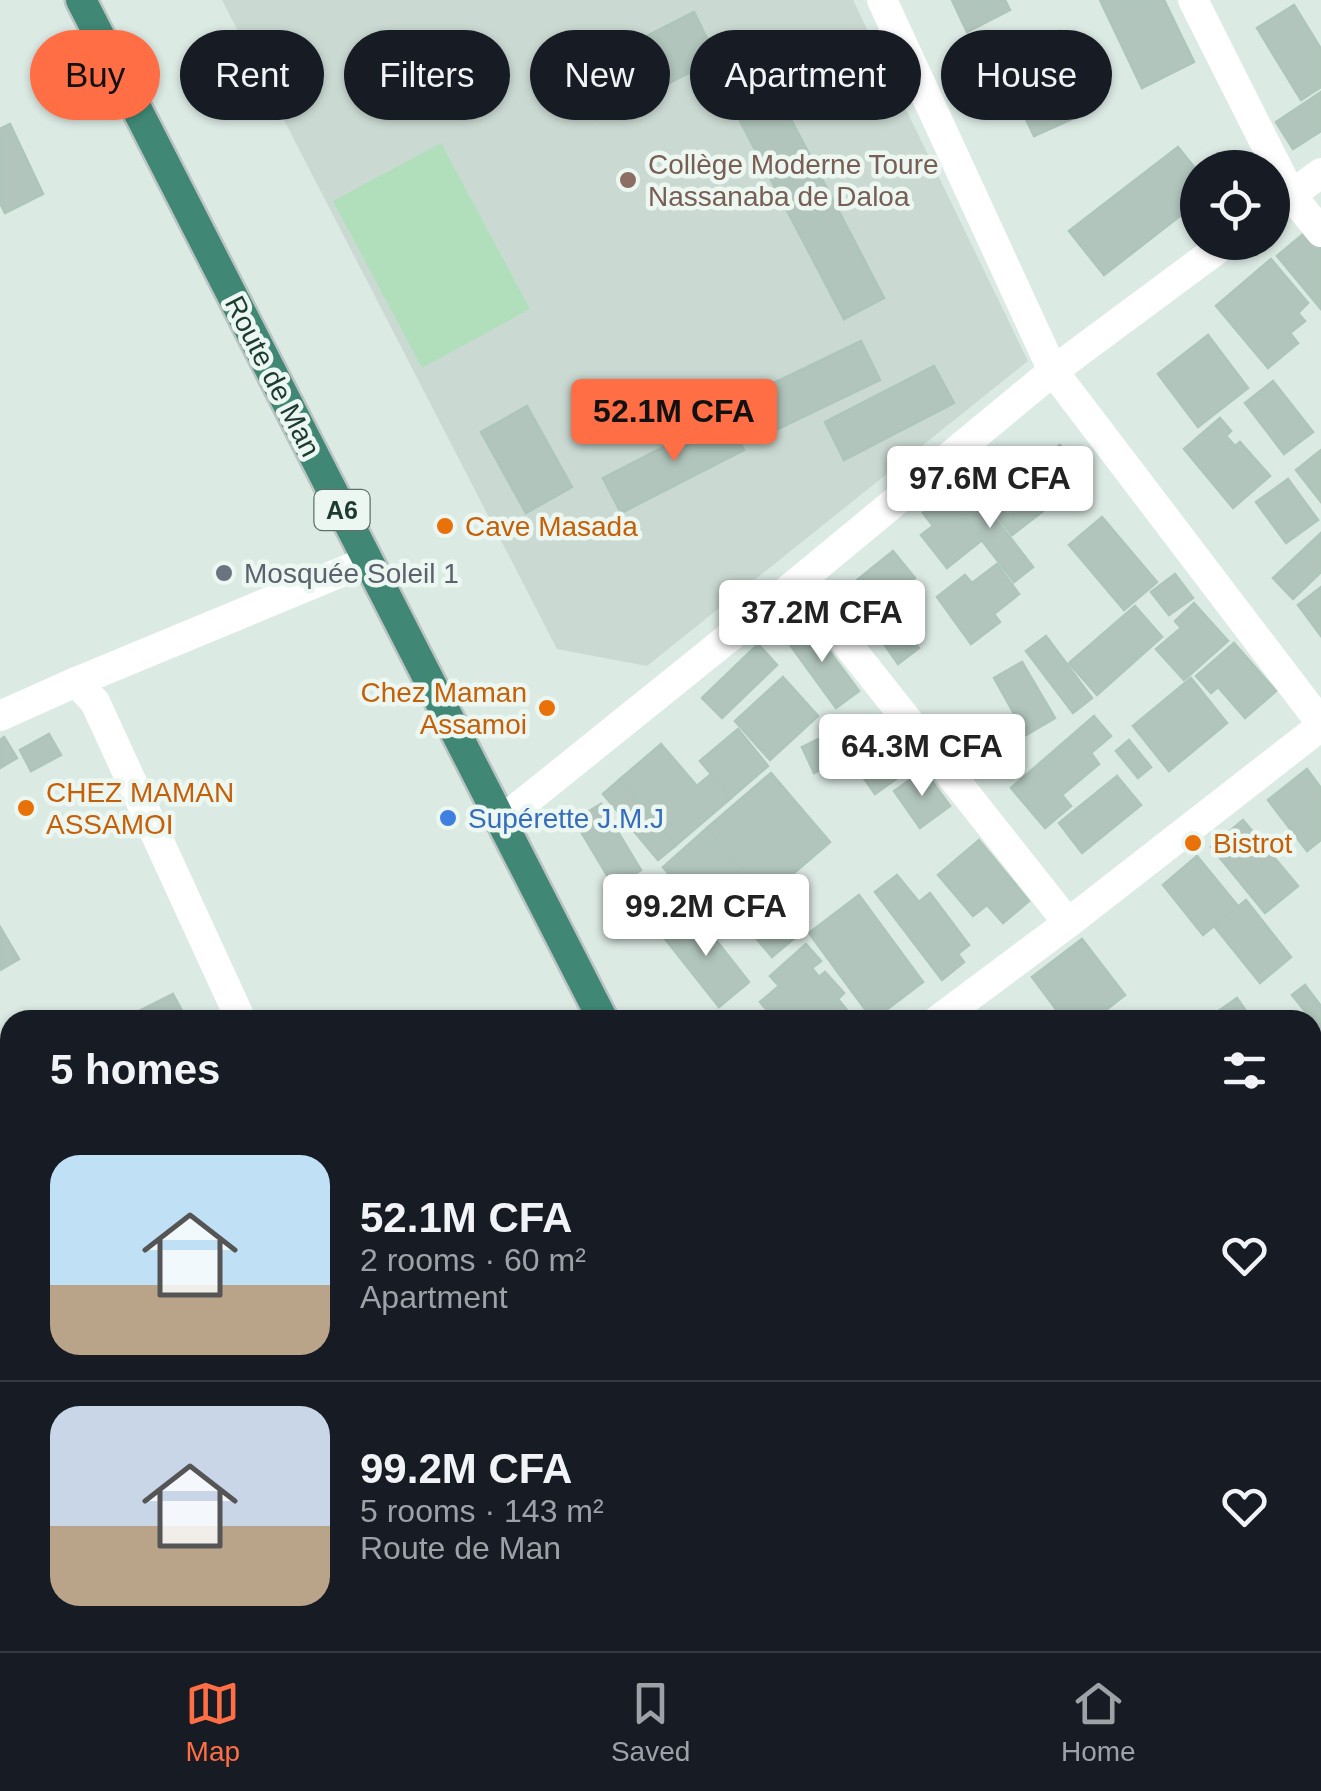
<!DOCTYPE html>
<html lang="en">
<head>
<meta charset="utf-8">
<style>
  :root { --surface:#171b24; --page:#242831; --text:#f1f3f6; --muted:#9ea1a6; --line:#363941; --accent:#ff6e45 }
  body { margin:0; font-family:Helvetica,sans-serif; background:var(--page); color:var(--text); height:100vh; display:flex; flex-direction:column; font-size:38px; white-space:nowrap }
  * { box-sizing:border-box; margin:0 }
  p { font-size:32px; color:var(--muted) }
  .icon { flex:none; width:55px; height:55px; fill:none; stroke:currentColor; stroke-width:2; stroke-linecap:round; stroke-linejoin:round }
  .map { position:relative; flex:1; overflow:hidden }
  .side { position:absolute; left:0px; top:1010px; width:1322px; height:642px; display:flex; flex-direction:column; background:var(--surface); border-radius:30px 30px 0 0; box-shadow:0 2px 8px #0004 }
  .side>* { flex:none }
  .banner { position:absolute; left:30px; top:30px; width:1262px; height:90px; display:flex; gap:20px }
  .tools { position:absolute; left:1180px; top:150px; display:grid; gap:20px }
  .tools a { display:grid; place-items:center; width:110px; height:110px; border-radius:50%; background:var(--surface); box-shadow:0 2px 8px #0004; font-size:50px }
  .price { position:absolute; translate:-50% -85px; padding:0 22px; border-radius:10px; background:#fff; color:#222; font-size:32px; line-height:65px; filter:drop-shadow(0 2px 5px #0008) }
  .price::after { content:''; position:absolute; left:50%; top:60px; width:30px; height:22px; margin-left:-15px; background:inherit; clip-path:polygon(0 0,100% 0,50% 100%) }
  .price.on { background:var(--accent); color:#111 }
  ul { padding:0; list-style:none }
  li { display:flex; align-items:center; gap:30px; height:250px; padding:0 50px }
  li+li { border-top:2px solid var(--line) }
  li span { display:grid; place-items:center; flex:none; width:280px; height:200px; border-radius:30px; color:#555 }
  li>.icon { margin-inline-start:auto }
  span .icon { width:120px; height:120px; fill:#fffc; stroke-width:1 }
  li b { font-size:42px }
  h2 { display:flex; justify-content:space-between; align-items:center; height:120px; padding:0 50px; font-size:42px }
  .chip { padding:0 35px; border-radius:45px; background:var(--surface); box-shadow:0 2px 8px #0004; font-size:35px; line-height:90px }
  .chip.on { background:var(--accent); color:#111 }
  .tabs { display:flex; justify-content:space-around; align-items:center; height:140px; border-top:2px solid var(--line); background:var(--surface); font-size:28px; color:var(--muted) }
  .tabs a { display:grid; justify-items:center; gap:5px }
  .tabs .on { color:var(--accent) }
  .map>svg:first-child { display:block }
  .built { fill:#cadad2 }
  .green { fill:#b1dfbc }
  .building { fill:#b1c5bc; stroke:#aec5ba; stroke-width:2.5 }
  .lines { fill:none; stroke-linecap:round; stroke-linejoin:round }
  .trunk-casing { stroke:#bbc4c2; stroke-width:35 }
  .minor { stroke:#fff; stroke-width:30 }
  .tertiary { stroke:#fff; stroke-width:30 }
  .trunk { stroke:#408875; stroke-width:30 }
  .education-dot { fill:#8d6e63; stroke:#ecf7f1; stroke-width:4 }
  .food-dot { fill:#e8710a; stroke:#ecf7f1; stroke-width:4 }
  .worship-dot { fill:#6b7280; stroke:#ecf7f1; stroke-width:4 }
  .shop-dot { fill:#3f7fe0; stroke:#ecf7f1; stroke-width:4 }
  .labels { text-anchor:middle; stroke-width:9; stroke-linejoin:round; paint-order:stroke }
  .shield { fill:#ecf7f1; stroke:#5a736b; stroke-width:2.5 }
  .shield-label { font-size:25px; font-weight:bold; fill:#1c3b32 }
  .education-label { font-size:28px; fill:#785e54; stroke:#ecf7f1; text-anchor:start }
  .street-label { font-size:28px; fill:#1c3b32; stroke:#ecf7f1 }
  .food-label { font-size:28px; fill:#c56008; stroke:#ecf7f1; text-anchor:start }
  .worship-label { font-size:28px; fill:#5b616d; stroke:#ecf7f1; text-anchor:start }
  .shop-label { font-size:28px; fill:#366cbe; stroke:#ecf7f1; text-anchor:start }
</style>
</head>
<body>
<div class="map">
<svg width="1321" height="1651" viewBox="0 0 1321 1651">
  <rect width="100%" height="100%" fill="#dceae4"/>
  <!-- built -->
  <path class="built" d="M 222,0 L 853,0 L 1028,361 L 647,666 L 557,649 Z"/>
  <!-- green -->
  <path class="green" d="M 441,143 L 530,309 L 422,368 L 333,201 Z"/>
  <!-- building -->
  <g class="building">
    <path d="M 952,0 L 1005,0 L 1010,10 L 967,32 Z"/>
    <path d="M 1100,0 L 1164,0 L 1194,62 L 1142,88 Z"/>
    <path d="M 1294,5 L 1321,49 L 1321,87 L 1301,100 L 1257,28 Z"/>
    <path d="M 694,12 L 717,59 L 597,119 L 574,73 Z"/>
    <path d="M 1059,31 L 1094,109 L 1034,136 L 998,59 Z"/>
    <path d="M 759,58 L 884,298 L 844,319 L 718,79 Z"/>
    <path d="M 1321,92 L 1321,131 L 1293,149 L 1276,122 Z"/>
    <path d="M 10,124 L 43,194 L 5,213 L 0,203 L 0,129 Z"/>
    <path d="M 1178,147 L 1198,172 L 1198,202 L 1104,275 L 1069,231 Z"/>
    <path d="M 1308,230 L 1321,246 L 1321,309 L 1277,256 Z"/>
    <path d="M 1271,259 L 1308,303 L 1298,313 L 1305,321 L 1290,333 L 1298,343 L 1268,368 L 1216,306 Z"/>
    <path d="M 1208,335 L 1248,388 L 1198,427 L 1158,374 Z"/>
    <path d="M 861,341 L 880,380 L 755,440 L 736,401 Z"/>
    <path d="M 934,366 L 954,403 L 844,460 L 825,422 Z"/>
    <path d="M 1273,381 L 1313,432 L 1284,454 L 1245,403 Z"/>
    <path d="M 527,406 L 572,487 L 526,513 L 481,432 Z"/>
    <path d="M 726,415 L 744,450 L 621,513 L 603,478 Z"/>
    <path d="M 1220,418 L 1231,431 L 1226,436 L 1235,446 L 1240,442 L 1270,476 L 1233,508 L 1184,449 Z"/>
    <path d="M 1060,445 L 1086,478 L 1012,535 L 986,502 Z"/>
    <path d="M 1321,450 L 1321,502 L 1296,470 Z"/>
    <path d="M 1288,479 L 1318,520 L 1286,543 L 1256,502 Z"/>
    <path d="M 966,480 L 1033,567 L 1014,582 L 947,495 Z"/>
    <path d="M 947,495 L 982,540 L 947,568 L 921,535 L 933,526 L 923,513 Z"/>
    <path d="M 1102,517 L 1157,582 L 1124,610 L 1069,545 Z"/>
    <path d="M 1321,533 L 1321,572 L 1293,599 L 1273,578 Z"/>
    <path d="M 893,551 L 915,578 L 874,612 L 851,585 Z"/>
    <path d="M 997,564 L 1019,594 L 994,614 L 1000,622 L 971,644 L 937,597 L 965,575 L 972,583 Z"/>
    <path d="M 1175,574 L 1193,598 L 1169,615 L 1151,592 Z"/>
    <path d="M 1321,587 L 1321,636 L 1298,605 Z"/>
    <path d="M 1194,603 L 1228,641 L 1184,680 L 1156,649 L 1181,628 L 1175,621 Z"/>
    <path d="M 1135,606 L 1162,637 L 1097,695 L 1069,663 Z"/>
    <path d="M 898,619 L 919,648 L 898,664 L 877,634 Z"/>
    <path d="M 807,621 L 859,691 L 836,708 L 785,638 Z"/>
    <path d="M 1046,636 L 1092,698 L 1073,713 L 1026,651 Z"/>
    <path d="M 1234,643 L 1276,691 L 1245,718 L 1218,687 L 1211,693 L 1196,676 Z"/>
    <path d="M 758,644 L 777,665 L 722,718 L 702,698 Z"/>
    <path d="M 1022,662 L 1055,718 L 1026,735 L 994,678 Z"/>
    <path d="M 783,677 L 818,716 L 770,760 L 735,721 Z"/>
    <path d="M 1191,678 L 1227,723 L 1169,771 L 1133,726 Z"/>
    <path d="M 1094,716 L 1111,736 L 1091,753 L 1099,764 L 1062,795 L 1071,806 L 1045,828 L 1011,788 Z"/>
    <path d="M 862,718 L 874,744 L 814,773 L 802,747 Z"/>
    <path d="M 738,729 L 768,766 L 731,798 L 700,761 Z"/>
    <path d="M 49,734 L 61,755 L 31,771 L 20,750 Z"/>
    <path d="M 4,737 L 17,758 L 0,768 L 0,740 Z"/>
    <path d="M 1129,740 L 1151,767 L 1138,778 L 1116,751 Z"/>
    <path d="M 661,744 L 697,786 L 711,774 L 731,798 L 675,846 L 619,780 Z"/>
    <path d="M 876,752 L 896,779 L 875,794 L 856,767 Z"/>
    <path d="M 1307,769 L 1321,788 L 1321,840 L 1307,851 L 1268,800 Z"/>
    <path d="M 924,770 L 950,806 L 920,828 L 894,791 Z"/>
    <path d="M 771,773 L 830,842 L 766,897 L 707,828 Z"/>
    <path d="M 1117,776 L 1141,805 L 1082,853 L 1059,823 Z"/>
    <path d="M 619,780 L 675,846 L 658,860 L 603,794 Z"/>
    <path d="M 601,804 L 641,870 L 614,887 L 574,820 Z"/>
    <path d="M 1243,820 L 1298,886 L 1265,913 L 1211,847 Z"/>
    <path d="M 707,828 L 798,935 L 772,957 L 736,914 L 717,930 L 663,867 Z"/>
    <path d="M 979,840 L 1029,901 L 1003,923 L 987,905 L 973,916 L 938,875 Z"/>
    <path d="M 1197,856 L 1238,906 L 1203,935 L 1163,885 Z"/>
    <path d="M 897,875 L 919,902 L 930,893 L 969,945 L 958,954 L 964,962 L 942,980 L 875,892 Z"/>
    <path d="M 859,895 L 923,982 L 873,1020 L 809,933 Z"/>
    <path d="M 1246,900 L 1291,957 L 1260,983 L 1214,926 Z"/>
    <path d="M 693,911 L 749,982 L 719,1007 L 662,935 Z"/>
    <path d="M 0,927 L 19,959 L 0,970 Z"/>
    <path d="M 1082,939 L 1125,995 L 1093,1020 L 1064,1020 L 1032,977 Z"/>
    <path d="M 806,944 L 821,961 L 812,968 L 819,977 L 825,972 L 844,993 L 838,999 L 855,1020 L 775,1020 L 760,1002 L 779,986 L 770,976 Z"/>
    <path d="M 1305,985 L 1321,1006 L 1321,1080 L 1312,1086 L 1312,1020 L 1292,995 Z"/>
    <path d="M 173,994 L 187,1020 L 131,1020 L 129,1016 Z"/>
    <path d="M 1237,998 L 1252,1020 L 1210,1020 L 1209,1018 Z"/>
    <path d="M 10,1125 L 10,1171 L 0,1151 L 0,1130 Z"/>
    <path d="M 364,1642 L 409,1642 L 395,1651 L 369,1651 Z"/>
  </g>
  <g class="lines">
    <defs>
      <g id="trunk">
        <path d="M 81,0 L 603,1020"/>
        <path d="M 922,1642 L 926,1651"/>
      </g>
    </defs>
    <!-- trunk casing -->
    <use href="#trunk" class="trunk-casing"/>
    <!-- minor -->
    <g class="minor">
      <path d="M 882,0 L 1053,371 L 1321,723"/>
      <path d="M 1193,0 L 1291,195 L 1321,232"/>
      <path d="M 1272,209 L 1321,173"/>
      <path d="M 798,582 L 1068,923"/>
      <path d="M 76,682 L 95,702 L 241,1020"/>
      <path d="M 0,716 L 76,682 L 368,561"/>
      <path d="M 501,821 L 798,582 L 1053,371 L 1227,242"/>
      <path d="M 938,1020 L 1068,923 L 1321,726"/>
      <path d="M 1312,1145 L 1321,1138"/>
      <path d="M 0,1266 L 10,1286"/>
      <path d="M 1312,1474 L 1321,1469"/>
      <path d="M 185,1642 L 189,1651"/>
      <path d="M 545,1642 L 549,1651"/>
      <path d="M 1008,1651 L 1022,1642"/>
    </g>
    <!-- tertiary -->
    <path class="tertiary" d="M 0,1442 L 10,1438"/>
    <!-- trunk -->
    <use href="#trunk" class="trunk"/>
  </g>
  <!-- markers -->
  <circle class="education-dot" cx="628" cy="180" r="10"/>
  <g class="food-dot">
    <circle cx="445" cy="526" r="10"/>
    <circle cx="547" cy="708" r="10"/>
    <circle cx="26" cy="808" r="10"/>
    <circle cx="1193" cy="843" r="10"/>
  </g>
  <circle class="worship-dot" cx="224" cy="573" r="10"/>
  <circle class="shop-dot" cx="448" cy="818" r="10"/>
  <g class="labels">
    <!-- shield labels -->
    <rect class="shield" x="314.5" y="490" width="55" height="40" rx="8"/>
    <g class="shield-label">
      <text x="342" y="519">A6</text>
    </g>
    <!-- education labels -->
    <g class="education-label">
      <text x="648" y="174">Collège Moderne Toure<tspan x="648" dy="32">Nassanaba de Daloa</tspan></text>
    </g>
    <!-- street labels -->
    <g class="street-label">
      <text transform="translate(273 376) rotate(63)" y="10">Route de Man</text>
    </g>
    <!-- food labels -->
    <g class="food-label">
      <text x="465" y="536">Cave Masada</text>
      <text x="527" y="702" text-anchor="end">Chez Maman<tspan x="527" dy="32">Assamoi</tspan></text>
      <text x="46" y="802">CHEZ MAMAN<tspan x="46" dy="32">ASSAMOI</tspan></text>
      <text x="1213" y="853">Bistrot</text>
    </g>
    <!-- worship labels -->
    <g class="worship-label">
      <text x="244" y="583">Mosquée Soleil 1</text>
    </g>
    <!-- shop labels -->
    <g class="shop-label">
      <text x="468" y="828">Supérette J.M.J</text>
    </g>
  </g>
</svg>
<div class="tools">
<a><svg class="icon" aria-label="locate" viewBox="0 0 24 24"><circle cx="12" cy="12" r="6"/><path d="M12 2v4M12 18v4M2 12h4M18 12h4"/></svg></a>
</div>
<b class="price on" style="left:674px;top:464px">52.1M CFA</b>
<b class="price" style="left:990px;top:531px">97.6M CFA</b>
<b class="price" style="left:822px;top:665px">37.2M CFA</b>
<b class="price" style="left:922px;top:799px">64.3M CFA</b>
<b class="price" style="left:706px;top:959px">99.2M CFA</b>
<div class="banner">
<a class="chip on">Buy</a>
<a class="chip">Rent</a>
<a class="chip">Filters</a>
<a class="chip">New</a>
<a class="chip">Apartment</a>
<a class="chip">House</a>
</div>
<section class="side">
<h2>5 homes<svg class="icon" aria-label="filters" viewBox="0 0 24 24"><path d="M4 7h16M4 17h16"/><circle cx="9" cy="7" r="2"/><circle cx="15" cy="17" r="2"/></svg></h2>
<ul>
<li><span style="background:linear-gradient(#bfe0f5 65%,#b9a48a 0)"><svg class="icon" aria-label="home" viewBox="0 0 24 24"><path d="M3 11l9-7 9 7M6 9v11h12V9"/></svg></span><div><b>52.1M CFA</b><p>2 rooms · 60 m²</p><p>Apartment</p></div><svg class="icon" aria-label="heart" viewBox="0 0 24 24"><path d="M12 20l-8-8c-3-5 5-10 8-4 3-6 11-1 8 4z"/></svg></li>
<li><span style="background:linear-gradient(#c9d6e8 60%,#b9a48a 0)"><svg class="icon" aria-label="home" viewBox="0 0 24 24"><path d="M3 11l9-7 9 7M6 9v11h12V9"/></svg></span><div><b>99.2M CFA</b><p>5 rooms · 143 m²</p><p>Route de Man</p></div><svg class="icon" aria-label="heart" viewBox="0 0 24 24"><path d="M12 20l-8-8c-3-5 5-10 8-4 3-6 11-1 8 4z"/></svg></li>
</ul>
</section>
</div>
<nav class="tabs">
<a class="on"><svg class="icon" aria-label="map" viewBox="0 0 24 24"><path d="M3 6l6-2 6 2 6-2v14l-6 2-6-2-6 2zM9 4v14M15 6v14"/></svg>Map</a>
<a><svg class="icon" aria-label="saved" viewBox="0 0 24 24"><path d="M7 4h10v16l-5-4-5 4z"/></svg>Saved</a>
<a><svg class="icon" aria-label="home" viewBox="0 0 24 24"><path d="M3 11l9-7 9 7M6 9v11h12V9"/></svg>Home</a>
</nav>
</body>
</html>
